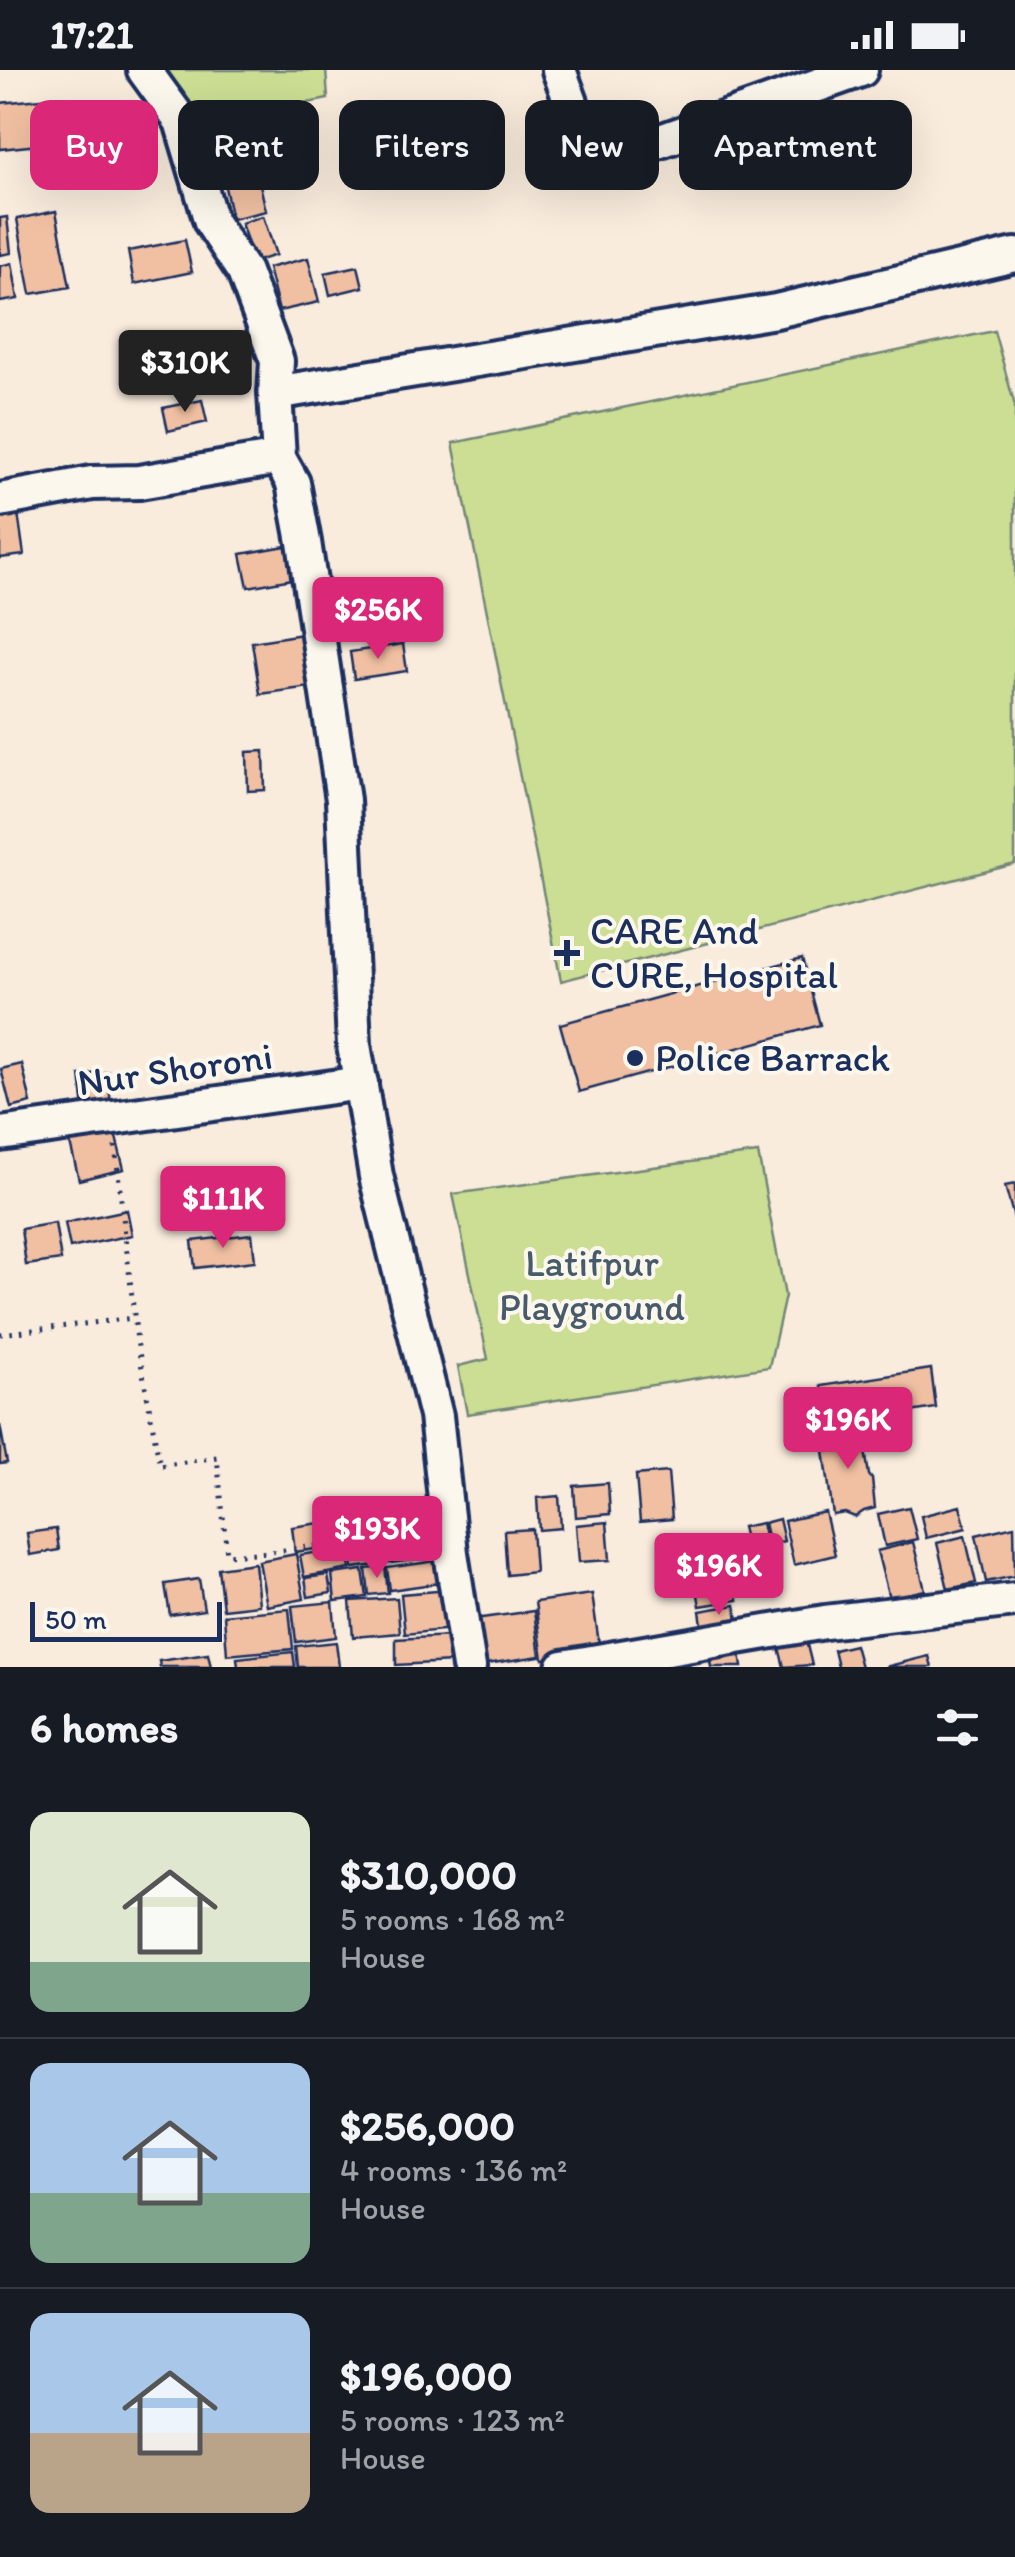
<!DOCTYPE html>
<html lang="en">
<head>
<meta charset="utf-8">
<style>
  :root { --surface:#171b24; --page:#20242c; --text:#f1f3f6; --muted:#9ea1a6; --line:#363941; --accent:#db2777 }
  body { margin:0; font-family:Itim,sans-serif; background:var(--page); color:var(--text); height:100vh; display:flex; flex-direction:column; font-size:38px; white-space:nowrap }
  * { box-sizing:border-box; margin:0 }
  p { font-size:32px; color:var(--muted) }
  .icon { flex:none; width:55px; height:55px; fill:none; stroke:currentColor; stroke-width:2; stroke-linecap:round; stroke-linejoin:round }
  .map { position:relative; height:1597px; overflow:hidden }
  .drawer { display:flex; flex-direction:column; background:var(--surface); flex:1 }
  .drawer>* { flex:none }
  .banner { position:absolute; left:30px; top:30px; width:955px; height:90px; display:flex; gap:20px }
  .scale { position:absolute; left:30px; bottom:25px; width:192px; box-sizing:border-box; padding-left:10px; border:5px solid #1b2f5e; border-top:0; font-size:28px; line-height:35px; white-space:nowrap; color:#1b2f5e; -webkit-text-stroke:8px #fbf7ec; paint-order:stroke }
  .price { position:absolute; translate:-50% -85px; padding:0 22px; border-radius:10px; background:var(--accent); color:#fff; font-size:32px; line-height:65px; filter:drop-shadow(0 2px 5px #0008) }
  .price::after { content:''; position:absolute; left:50%; top:60px; width:30px; height:22px; margin-left:-15px; background:inherit; clip-path:polygon(0 0,100% 0,50% 100%) }
  .price.on { background:#222; color:#fff }
  ul { padding:0; list-style:none }
  li { display:flex; align-items:center; gap:30px; height:250px; padding:0 30px }
  li+li { border-top:2px solid var(--line) }
  li span { display:grid; place-items:center; flex:none; width:280px; height:200px; border-radius:20px; color:#555 }
  li>.icon { margin-inline-start:auto }
  span .icon { width:120px; height:120px; fill:#fffc; stroke-width:1 }
  li b { font-size:42px }
  h2 { display:flex; justify-content:space-between; align-items:center; height:120px; padding:0 30px; font-size:42px }
  .tag { padding:0 35px; border-radius:20px; background:var(--surface); box-shadow:0 10px 40px #0002; font-size:35px; line-height:90px }
  .tag.on { background:var(--accent); color:#fff }
  .status { display:flex; justify-content:space-between; align-items:center; height:70px; padding:0 50px; background:var(--surface); direction:ltr }
  .status svg { height:28px; fill:currentColor }
  .map>svg:first-child { display:block }
  .green { fill:#cbde93; stroke:#738678; stroke-width:2.5 }
  .building { fill:#f1c0a2; stroke:#1b2f5e; stroke-width:2.5 }
  .lines { fill:none; stroke-linecap:round; stroke-linejoin:round }
  .minor-casing { stroke:#1b2f5e; stroke-width:40 }
  .path { stroke:#1b2f5e; stroke-width:5; stroke-dasharray:2.5 8; stroke-linecap:butt }
  .minor { stroke:#fbf7ec; stroke-width:32 }
  .poi-dot { fill:#1b2f5e; stroke:#fbf7ec; stroke-width:4 }
  .labels { text-anchor:middle; stroke-width:8; stroke-linejoin:round; paint-order:stroke }
  .poi-label { font-size:38px; fill:#1b2f5e; stroke:#fbf7ec; text-anchor:start }
  .street-label { font-size:38px; fill:#1b2f5e; stroke:#fbf7ec }
  .park-label { font-size:38px; fill:#475b6b; stroke:#fbf7ec }
</style>
</head>
<body>
<div class="status"><b>17:21</b><svg viewBox="0 0 49 12"><path d="M0 12V9h3v3zM5 12V6h3v6zM10 12V3h3v9zM15 12V0h3v12zM26 1h20v11H26zM47 4h2v5h-2z"/></svg></div>
<div class="map">
<svg width="1015" height="1597" viewBox="0 0 1015 1597">
  <rect width="100%" height="100%" fill="#f9ecdd"/>
  <filter id="ink" filterUnits="userSpaceOnUse"><feTurbulence type="fractalNoise" baseFrequency=".01" numOctaves="2"/><feDisplacementMap in="SourceGraphic" scale="20" xChannelSelector="R" yChannelSelector="G"/><feConvolveMatrix kernelMatrix="1 2 1 2 8 2 1 2 1" color-interpolation-filters="sRGB"/></filter>
  <g filter="url(#ink)">
    <!-- green -->
    <g class="green">
      <path d="M 159,0 L 326,0 L 328,29 L 202,54 Z"/>
      <path d="M 994,261 L 1015,336 L 1015,794 L 561,911 L 453,373 Z"/>
      <path d="M 758,1083 L 785,1226 L 769,1297 L 467,1344 L 458,1296 L 488,1289 L 453,1124 Z"/>
    </g>
    <!-- building -->
    <g class="building">
      <path d="M 62,27 L 67,72 L 0,79 L 0,33 Z"/>
      <path d="M 247,69 L 255,95 L 215,106 L 208,80 Z"/>
      <path d="M 257,101 L 266,141 L 232,149 L 223,108 Z"/>
      <path d="M 56,141 L 70,217 L 31,224 L 17,149 Z"/>
      <path d="M 263,146 L 276,185 L 254,192 L 241,153 Z"/>
      <path d="M 7,147 L 11,183 L 0,185 L 0,148 Z"/>
      <path d="M 185,170 L 192,202 L 134,214 L 128,181 Z"/>
      <path d="M 308,188 L 319,232 L 279,241 L 268,198 Z"/>
      <path d="M 12,193 L 18,229 L 0,232 L 0,196 Z"/>
      <path d="M 358,196 L 363,217 L 330,225 L 325,203 Z"/>
      <path d="M 202,330 L 207,352 L 168,361 L 163,338 Z"/>
      <path d="M 18,443 L 24,485 L 0,488 L 0,446 Z"/>
      <path d="M 297,474 L 303,507 L 248,517 L 241,484 Z"/>
      <path d="M 309,563 L 317,616 L 260,624 L 252,572 Z"/>
      <path d="M 403,574 L 407,601 L 354,609 L 350,582 Z"/>
      <path d="M 264,681 L 265,720 L 248,721 L 247,682 Z"/>
      <path d="M 802,888 L 820,955 L 579,1022 L 560,954 Z"/>
      <path d="M 22,994 L 31,1033 L 11,1038 L 1,999 Z"/>
      <path d="M 108,1002 L 111,1036 L 84,1039 L 80,1005 Z"/>
      <path d="M 114,1059 L 124,1099 L 79,1110 L 69,1069 Z"/>
      <path d="M 1015,1114 L 1015,1152 L 1005,1116 Z"/>
      <path d="M 127,1140 L 132,1165 L 70,1178 L 65,1153 Z"/>
      <path d="M 55,1153 L 61,1190 L 26,1195 L 21,1159 Z"/>
      <path d="M 252,1164 L 255,1191 L 195,1198 L 192,1171 Z"/>
      <path d="M 931,1299 L 936,1338 L 827,1355 L 821,1316 Z"/>
      <path d="M 0,1355 L 7,1393 L 0,1394 Z"/>
      <path d="M 851,1356 L 858,1358 L 862,1362 L 869,1405 L 872,1409 L 875,1438 L 864,1441 L 855,1447 L 845,1443 L 833,1445 L 822,1366 L 825,1361 L 834,1357 L 843,1362 Z"/>
      <path d="M 668,1402 L 672,1449 L 640,1452 L 636,1405 Z"/>
      <path d="M 608,1413 L 610,1444 L 576,1447 L 574,1416 Z"/>
      <path d="M 559,1426 L 561,1458 L 539,1460 L 537,1428 Z"/>
      <path d="M 960,1436 L 966,1458 L 926,1468 L 921,1446 Z"/>
      <path d="M 432,1437 L 436,1461 L 295,1482 L 292,1457 Z"/>
      <path d="M 909,1437 L 917,1469 L 885,1476 L 878,1444 Z"/>
      <path d="M 825,1442 L 835,1485 L 794,1495 L 784,1451 Z"/>
      <path d="M 779,1449 L 784,1471 L 769,1475 L 764,1453 Z"/>
      <path d="M 607,1452 L 610,1490 L 579,1492 L 576,1455 Z"/>
      <path d="M 762,1453 L 768,1481 L 749,1485 L 742,1457 Z"/>
      <path d="M 1014,1456 L 1015,1506 L 986,1512 L 976,1465 Z"/>
      <path d="M 56,1459 L 59,1480 L 30,1485 L 27,1463 Z"/>
      <path d="M 532,1459 L 535,1502 L 507,1505 L 504,1461 Z"/>
      <path d="M 441,1465 L 444,1486 L 353,1498 L 350,1476 Z"/>
      <path d="M 965,1466 L 976,1513 L 948,1519 L 937,1473 Z"/>
      <path d="M 913,1472 L 925,1520 L 889,1528 L 877,1481 Z"/>
      <path d="M 347,1478 L 350,1499 L 304,1507 L 300,1485 Z"/>
      <path d="M 296,1484 L 304,1529 L 267,1536 L 259,1491 Z"/>
      <path d="M 742,1484 L 744,1495 L 740,1496 L 744,1522 L 737,1524 L 738,1530 L 700,1536 L 692,1492 Z"/>
      <path d="M 444,1490 L 447,1512 L 390,1520 L 387,1498 Z"/>
      <path d="M 255,1493 L 259,1535 L 223,1539 L 218,1498 Z"/>
      <path d="M 385,1497 L 388,1523 L 369,1525 L 366,1499 Z"/>
      <path d="M 363,1500 L 367,1527 L 335,1531 L 332,1504 Z"/>
      <path d="M 328,1505 L 331,1523 L 308,1527 L 305,1508 Z"/>
      <path d="M 199,1509 L 204,1540 L 170,1545 L 165,1514 Z"/>
      <path d="M 449,1520 L 453,1559 L 405,1564 L 401,1524 Z"/>
      <path d="M 592,1524 L 600,1581 L 543,1589 L 535,1532 Z"/>
      <path d="M 397,1528 L 400,1563 L 353,1567 L 350,1531 Z"/>
      <path d="M 333,1532 L 336,1567 L 296,1572 L 292,1536 Z"/>
      <path d="M 735,1535 L 739,1554 L 703,1561 L 700,1541 Z"/>
      <path d="M 289,1539 L 293,1579 L 227,1585 L 224,1545 Z"/>
      <path d="M 534,1541 L 540,1586 L 480,1595 L 474,1549 Z"/>
      <path d="M 804,1563 L 812,1595 L 784,1597 L 777,1570 Z"/>
      <path d="M 451,1566 L 452,1592 L 396,1595 L 396,1569 Z"/>
      <path d="M 336,1572 L 339,1597 L 298,1597 L 296,1576 Z"/>
      <path d="M 739,1575 L 742,1597 L 711,1597 L 708,1579 Z"/>
      <path d="M 855,1575 L 861,1597 L 838,1597 L 834,1580 Z"/>
      <path d="M 293,1582 L 295,1597 L 238,1597 L 237,1588 Z"/>
      <path d="M 208,1584 L 211,1597 L 160,1597 L 159,1591 Z"/>
      <path d="M 929,1586 L 932,1597 L 885,1597 Z"/>
    </g>
    <g class="lines">
      <defs>
        <g id="minor">
          <path d="M 144,0 L 181,51 L 211,152 L 244,202 L 277,291 L 275,323 L 279,388 L 293,413 L 304,472 L 343,730 L 354,975 L 376,1106 L 436,1346 L 451,1483 L 469,1597"/>
          <path d="M 559,0 L 584,68 L 615,87 L 861,0"/>
          <path d="M 275,323 L 776,241 L 1015,185"/>
          <path d="M 0,430 L 92,413 L 139,412 L 279,388"/>
          <path d="M 0,1064 L 361,1013"/>
          <path d="M 563,1597 L 825,1552 L 1015,1530"/>
        </g>
      </defs>
      <!-- minor casing -->
      <use href="#minor" class="minor-casing"/>
      <!-- path -->
      <g class="path">
        <path d="M 115,1076 L 137,1271 L 160,1396 L 217,1387 L 227,1485 L 270,1482 L 421,1462"/>
        <path d="M 0,1264 L 134,1248"/>
      </g>
      <!-- minor -->
      <use href="#minor" class="minor"/>
    </g>
  </g>
  <!-- markers -->
  <g class="poi-dot">
    <path d="M562 868h10v10h10v10h-10v10h-10v-10h-10v-10h10z"/>
    <circle cx="635" cy="988" r="10"/>
  </g>
  <g class="labels">
    <!-- poi labels -->
    <g class="poi-label">
      <text x="590" y="874">CARE And<tspan x="590" dy="44">CURE, Hospital</tspan></text>
      <text x="655" y="1001">Police Barrack</text>
    </g>
    <!-- street labels -->
    <g class="street-label">
      <text transform="translate(175 999) rotate(-8)" y="13">Nur Shoroni</text>
    </g>
    <!-- park labels -->
    <g class="park-label">
      <text x="592" y="1206">Latifpur<tspan x="592" dy="44">Playground</tspan></text>
    </g>
  </g>
</svg>
<div class="scale">50 m</div>
<b class="price on" style="left:185px;top:345px">$310K</b>
<b class="price" style="left:378px;top:592px">$256K</b>
<b class="price" style="left:223px;top:1181px">$111K</b>
<b class="price" style="left:848px;top:1402px">$196K</b>
<b class="price" style="left:377px;top:1511px">$193K</b>
<b class="price" style="left:719px;top:1548px">$196K</b>
<div class="banner">
<a class="tag on">Buy</a>
<a class="tag">Rent</a>
<a class="tag">Filters</a>
<a class="tag">New</a>
<a class="tag">Apartment</a>
</div>
</div>
<section class="drawer">
<h2>6 homes<svg class="icon" aria-label="filters" viewBox="0 0 24 24"><path d="M4 7h16M4 17h16"/><circle cx="9" cy="7" r="2"/><circle cx="15" cy="17" r="2"/></svg></h2>
<ul>
<li><span style="background:linear-gradient(#dfe7d0 75%,#7fa58c 0)"><svg class="icon" aria-label="home" viewBox="0 0 24 24"><path d="M3 11l9-7 9 7M6 9v11h12V9"/></svg></span><div><b>$310,000</b><p>5 rooms · 168 m²</p><p>House</p></div></li>
<li><span style="background:linear-gradient(#a9c7e8 65%,#7fa58c 0)"><svg class="icon" aria-label="home" viewBox="0 0 24 24"><path d="M3 11l9-7 9 7M6 9v11h12V9"/></svg></span><div><b>$256,000</b><p>4 rooms · 136 m²</p><p>House</p></div></li>
<li><span style="background:linear-gradient(#a9c7e8 60%,#b9a48a 0)"><svg class="icon" aria-label="home" viewBox="0 0 24 24"><path d="M3 11l9-7 9 7M6 9v11h12V9"/></svg></span><div><b>$196,000</b><p>5 rooms · 123 m²</p><p>House</p></div></li>
</ul>
</section>
</body>
</html>
